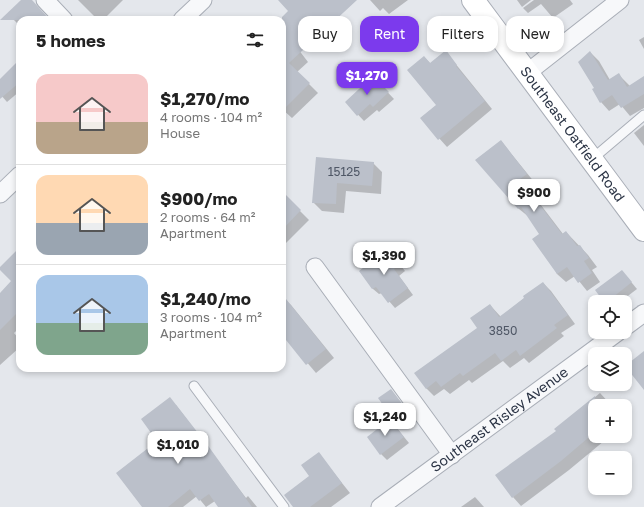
<!DOCTYPE html>
<html lang="en">
<head>
<meta charset="utf-8">
<style>
  :root { --surface:#fff; --page:#f2f2f2; --text:#222; --muted:#767676; --line:#e0e0e0; --accent:#7c3aed }
  body { margin:0; font-family:"Golos Text",sans-serif; background:var(--page); color:var(--text); height:100vh; display:flex; flex-direction:column; font-size:15px; white-space:nowrap }
  * { box-sizing:border-box; margin:0 }
  p { font-size:13px; color:var(--muted) }
  .icon { flex:none; width:22px; height:22px; fill:none; stroke:currentColor; stroke-width:2; stroke-linecap:round; stroke-linejoin:round }
  .map { position:relative; flex:1; overflow:hidden }
  .side { position:absolute; left:16px; top:16px; width:270px; height:356px; display:flex; flex-direction:column; background:var(--surface); border-radius:12px; box-shadow:0 2px 6px #0003 }
  .side>* { flex:none }
  .guide { position:absolute; left:298px; top:16px; width:286px; height:36px; display:flex; gap:8px }
  .buttons { position:absolute; left:588px; top:295px; display:grid; gap:8px }
  .buttons a { display:grid; place-items:center; width:44px; height:44px; border-radius:8px; background:var(--surface); box-shadow:0 2px 6px #0003; font-size:20px }
  .price { position:absolute; translate:-50% -34px; padding:0 9px; border-radius:8px; background:#fff; color:#222; font-size:13px; line-height:26px; filter:drop-shadow(0 1px 2px #0008) }
  .price::after { content:''; position:absolute; left:50%; top:24px; width:12px; height:9px; margin-left:-6px; background:inherit; clip-path:polygon(0 0,100% 0,50% 100%) }
  .price.active { background:var(--accent); color:#fff }
  ul { padding:0; list-style:none }
  li { display:flex; align-items:center; gap:12px; height:100px; padding:0 20px }
  li+li { border-top:1px solid var(--line) }
  li span { display:grid; place-items:center; flex:none; width:112px; height:80px; border-radius:12px; color:#555 }
  li>.icon { margin-inline-start:auto }
  span .icon { width:48px; height:48px; fill:#fffc; stroke-width:1 }
  li b { font-size:17px }
  h2 { display:flex; justify-content:space-between; align-items:center; height:48px; padding:0 20px; font-size:17px }
  .pill { padding:0 14px; border-radius:12px; background:var(--surface); box-shadow:0 2px 6px #0003; font-size:14px; line-height:36px }
  .pill.active { background:var(--accent); color:#fff }
  .map>svg:first-child { display:block }
  .shadow { fill:#0003 }
  .building { fill:#bbc0ca }
  .lines { fill:none; stroke-linecap:round; stroke-linejoin:round }
  .service-casing { stroke:#a9aeb7; stroke-width:11 }
  .minor-casing { stroke:#a9aeb7; stroke-width:19 }
  .secondary-casing { stroke:#a9aeb7; stroke-width:24 }
  .service { stroke:#f7f8fa; stroke-width:9 }
  .minor { stroke:#f7f8fa; stroke-width:17 }
  .secondary { stroke:#fff; stroke-width:22 }
  .labels { text-anchor:middle; stroke-width:3; stroke-linejoin:round; paint-order:stroke }
  .number-label { font-size:12px; fill:#4f5766 }
  .street-label { font-size:14px; fill:#2b3445; stroke:#f4f6f9 }
</style>
</head>
<body>
<div class="map">
<svg width="644" height="507" viewBox="0 0 644 507">
  <rect width="100%" height="100%" fill="#e4e7ec"/>
  <!-- shadow -->
  <g class="shadow">
    <path d="M 22,0 L 31,0 L 49,20 L 20,20 L 20,26 L 8,14 Z"/>
    <path d="M 78,0 L 123,0 L 103,20 L 98,20 Z"/>
    <path d="M 370,0 L 408,0 L 389,14 L 383,8 L 380,11 Z"/>
    <path d="M 517,0 L 531,0 L 522,7 Z"/>
    <path d="M 534,0 L 570,0 L 573,4 L 553,18 L 541,4 L 528,13 L 523,8 Z"/>
    <path d="M 644,37 L 644,49 L 639,40 Z"/>
    <path d="M 282,40 L 295,45 L 308,62 L 297,72 L 318,93 L 292,118 L 282,109 Z"/>
    <path d="M 446,52 L 492,109 L 447,147 L 421,118 L 437,105 L 424,57 L 431,64 Z"/>
    <path d="M 590,52 L 599,61 L 610,80 L 619,75 L 630,86 L 644,85 L 644,108 L 630,116 L 620,104 L 609,111 L 601,102 L 596,88 Z"/>
    <path d="M 20,60 L 20,91 L 7,102 L 0,94 L 0,80 Z"/>
    <path d="M 379,83 L 394,99 L 379,112 L 377,110 L 364,121 L 346,102 Z"/>
    <path d="M 644,125 L 644,146 L 634,133 Z"/>
    <path d="M 501,141 L 535,183 L 528,188 L 563,234 L 566,232 L 588,255 L 597,267 L 592,270 L 600,282 L 587,291 L 575,276 L 566,282 L 557,274 L 540,234 L 529,217 L 519,209 L 476,160 Z"/>
    <path d="M 317,159 L 373,163 L 382,172 L 381,194 L 346,191 L 344,213 L 322,211 L 313,202 Z"/>
    <path d="M 282,193 L 309,220 L 282,247 Z"/>
    <path d="M 388,250 L 405,271 L 399,276 L 413,295 L 395,308 L 382,293 L 379,294 L 373,289 L 360,271 Z"/>
    <path d="M 20,261 L 20,327 L 14,333 L 20,340 L 20,347 L 0,365 L 0,294 L 13,281 L 0,269 Z"/>
    <path d="M 627,277 L 637,289 L 620,302 L 606,302 Z"/>
    <path d="M 543,283 L 551,291 L 575,324 L 561,333 L 564,336 L 529,363 L 524,358 L 510,368 L 503,361 L 472,383 L 469,380 L 450,394 L 444,389 L 434,396 L 426,388 L 478,328 L 490,305 L 501,317 Z"/>
    <path d="M 282,297 L 291,305 L 334,358 L 316,373 L 282,333 Z"/>
    <path d="M 391,390 L 411,415 L 399,424 L 394,418 Z"/>
    <path d="M 600,393 L 612,406 L 595,406 L 595,436 L 610,436 L 569,470 L 521,506 L 513,497 L 557,431 L 556,429 Z"/>
    <path d="M 176,405 L 246,498 L 248,496 L 257,507 L 219,507 L 215,501 L 206,507 L 197,496 L 183,507 L 143,507 L 153,445 Z"/>
    <path d="M 390,420 L 409,443 L 387,460 L 381,454 Z"/>
    <path d="M 318,453 L 350,493 L 331,507 L 295,507 L 311,476 Z"/>
    <path d="M 475,497 L 484,507 L 461,507 Z"/>
  </g>
  <!-- building -->
  <g class="building">
    <path d="M 21,0 L 32,0 L 50,20 L 0,20 Z"/>
    <path d="M 278,0 L 357,0 L 289,63 L 310,83 L 282,111 L 282,17 L 288,11 Z"/>
    <path d="M 446,50 L 457,65 L 456,66 L 485,101 L 438,140 L 420,118 L 436,105 L 407,70 L 424,56 L 430,63 Z"/>
    <path d="M 590,51 L 608,80 L 619,73 L 627,87 L 644,76 L 644,94 L 621,108 L 612,95 L 600,103 L 592,89 L 594,88 L 578,62 Z"/>
    <path d="M 20,59 L 20,82 L 0,99 L 0,79 Z"/>
    <path d="M 373,76 L 389,92 L 373,107 L 370,104 L 357,116 L 345,102 Z"/>
    <path d="M 501,140 L 527,174 L 520,179 L 562,234 L 566,231 L 577,246 L 580,245 L 589,258 L 584,261 L 592,273 L 578,283 L 567,267 L 557,274 L 532,239 L 539,234 L 521,207 L 518,209 L 475,160 Z"/>
    <path d="M 316,157 L 374,162 L 372,186 L 337,183 L 336,204 L 312,203 Z"/>
    <path d="M 282,191 L 301,210 L 282,230 Z"/>
    <path d="M 20,247 L 20,310 L 0,330 L 0,293 L 11,281 L 0,270 L 0,267 Z"/>
    <path d="M 388,249 L 400,265 L 394,269 L 408,288 L 388,303 L 376,287 L 372,289 L 359,271 Z"/>
    <path d="M 622,270 L 632,282 L 607,302 L 604,302 L 595,290 Z"/>
    <path d="M 543,282 L 568,315 L 554,325 L 557,328 L 520,356 L 516,350 L 501,361 L 495,353 L 463,376 L 460,373 L 441,387 L 436,381 L 426,389 L 414,373 L 477,328 L 470,318 L 490,304 L 499,317 L 524,298 L 523,296 Z"/>
    <path d="M 282,294 L 326,349 L 306,365 L 282,335 Z"/>
    <path d="M 644,351 L 644,390 L 625,366 Z"/>
    <path d="M 391,389 L 406,409 L 393,419 L 378,398 Z"/>
    <path d="M 595,396 L 595,432 L 561,461 L 512,498 L 495,475 L 556,431 L 554,429 Z"/>
    <path d="M 170,397 L 209,447 L 252,507 L 218,507 L 209,494 L 199,501 L 190,489 L 168,507 L 142,507 L 116,473 L 152,445 L 149,441 L 154,437 L 141,419 Z"/>
    <path d="M 390,419 L 404,437 L 380,455 L 367,437 Z"/>
    <path d="M 319,452 L 342,483 L 310,507 L 293,507 L 284,495 L 309,476 L 301,465 Z"/>
  </g>
  <g class="lines">
    <defs>
      <g id="service">
        <path d="M 591,160 L 644,115"/>
        <path d="M 194,386 L 284,507"/>
      </g>
      <g id="minor">
        <path d="M 45,0 L 64,20"/>
        <path d="M 182,20 L 203,0"/>
        <path d="M 527,73 L 620,0"/>
        <path d="M 0,194 L 20,175"/>
        <path d="M 315,267 L 452,455"/>
        <path d="M 625,327 L 644,313"/>
        <path id="s1" d="M 380,507 L 618,332"/>
      </g>
      <g id="secondary">
        <path id="s2" d="M 473,0 L 644,230"/>
      </g>
    </defs>
    <!-- service casing -->
    <use href="#service" class="service-casing"/>
    <!-- minor casing -->
    <use href="#minor" class="minor-casing"/>
    <!-- secondary casing -->
    <use href="#secondary" class="secondary-casing"/>
    <!-- service -->
    <use href="#service" class="service"/>
    <!-- minor -->
    <use href="#minor" class="minor"/>
    <!-- secondary -->
    <use href="#secondary" class="secondary"/>
  </g>
  <g class="labels">
    <!-- number labels -->
    <g class="number-label">
      <text x="344" y="176">15125</text>
      <text x="503" y="335">3850</text>
    </g>
    <!-- street labels -->
    <g class="street-label">
      <text dy="5" stroke="none"><textPath href="#s2" startOffset="167">Southeast Oatfield Road</textPath></text>
      <text dy="5" stroke="none"><textPath href="#s1" startOffset="148">Southeast Risley Avenue</textPath></text>
    </g>
  </g>
</svg>
<div class="buttons">
<a><svg class="icon" aria-label="locate" viewBox="0 0 24 24"><circle cx="12" cy="12" r="6"/><path d="M12 2v4M12 18v4M2 12h4M18 12h4"/></svg></a>
<a><svg class="icon" aria-label="layers" viewBox="0 0 24 24"><path d="M12 4l9 5-9 5-9-5zM3 14l9 5 9-5"/></svg></a>
<a>+</a>
<a>−</a>
</div>
<b class="price active" style="left:367px;top:96px">$1,270</b>
<b class="price" style="left:534px;top:213px">$900</b>
<b class="price" style="left:384px;top:276px">$1,390</b>
<b class="price" style="left:385px;top:437px">$1,240</b>
<b class="price" style="left:178px;top:465px">$1,010</b>
<div class="guide">
<a class="pill">Buy</a>
<a class="pill active">Rent</a>
<a class="pill">Filters</a>
<a class="pill">New</a>
</div>
<section class="side">
<h2>5 homes<svg class="icon" aria-label="filters" viewBox="0 0 24 24"><path d="M4 7h16M4 17h16"/><circle cx="9" cy="7" r="2"/><circle cx="15" cy="17" r="2"/></svg></h2>
<ul>
<li><span style="background:linear-gradient(#f6c9c9 60%,#b9a48a 0)"><svg class="icon" aria-label="home" viewBox="0 0 24 24"><path d="M3 11l9-7 9 7M6 9v11h12V9"/></svg></span><div><b>$1,270/mo</b><p>4 rooms · 104 m²</p><p>House</p></div></li>
<li><span style="background:linear-gradient(#ffd9b3 60%,#9aa5b1 0)"><svg class="icon" aria-label="home" viewBox="0 0 24 24"><path d="M3 11l9-7 9 7M6 9v11h12V9"/></svg></span><div><b>$900/mo</b><p>2 rooms · 64 m²</p><p>Apartment</p></div></li>
<li><span style="background:linear-gradient(#a9c7e8 60%,#7fa58c 0)"><svg class="icon" aria-label="home" viewBox="0 0 24 24"><path d="M3 11l9-7 9 7M6 9v11h12V9"/></svg></span><div><b>$1,240/mo</b><p>3 rooms · 104 m²</p><p>Apartment</p></div></li>
</ul>
</section>
</div>
</body>
</html>
